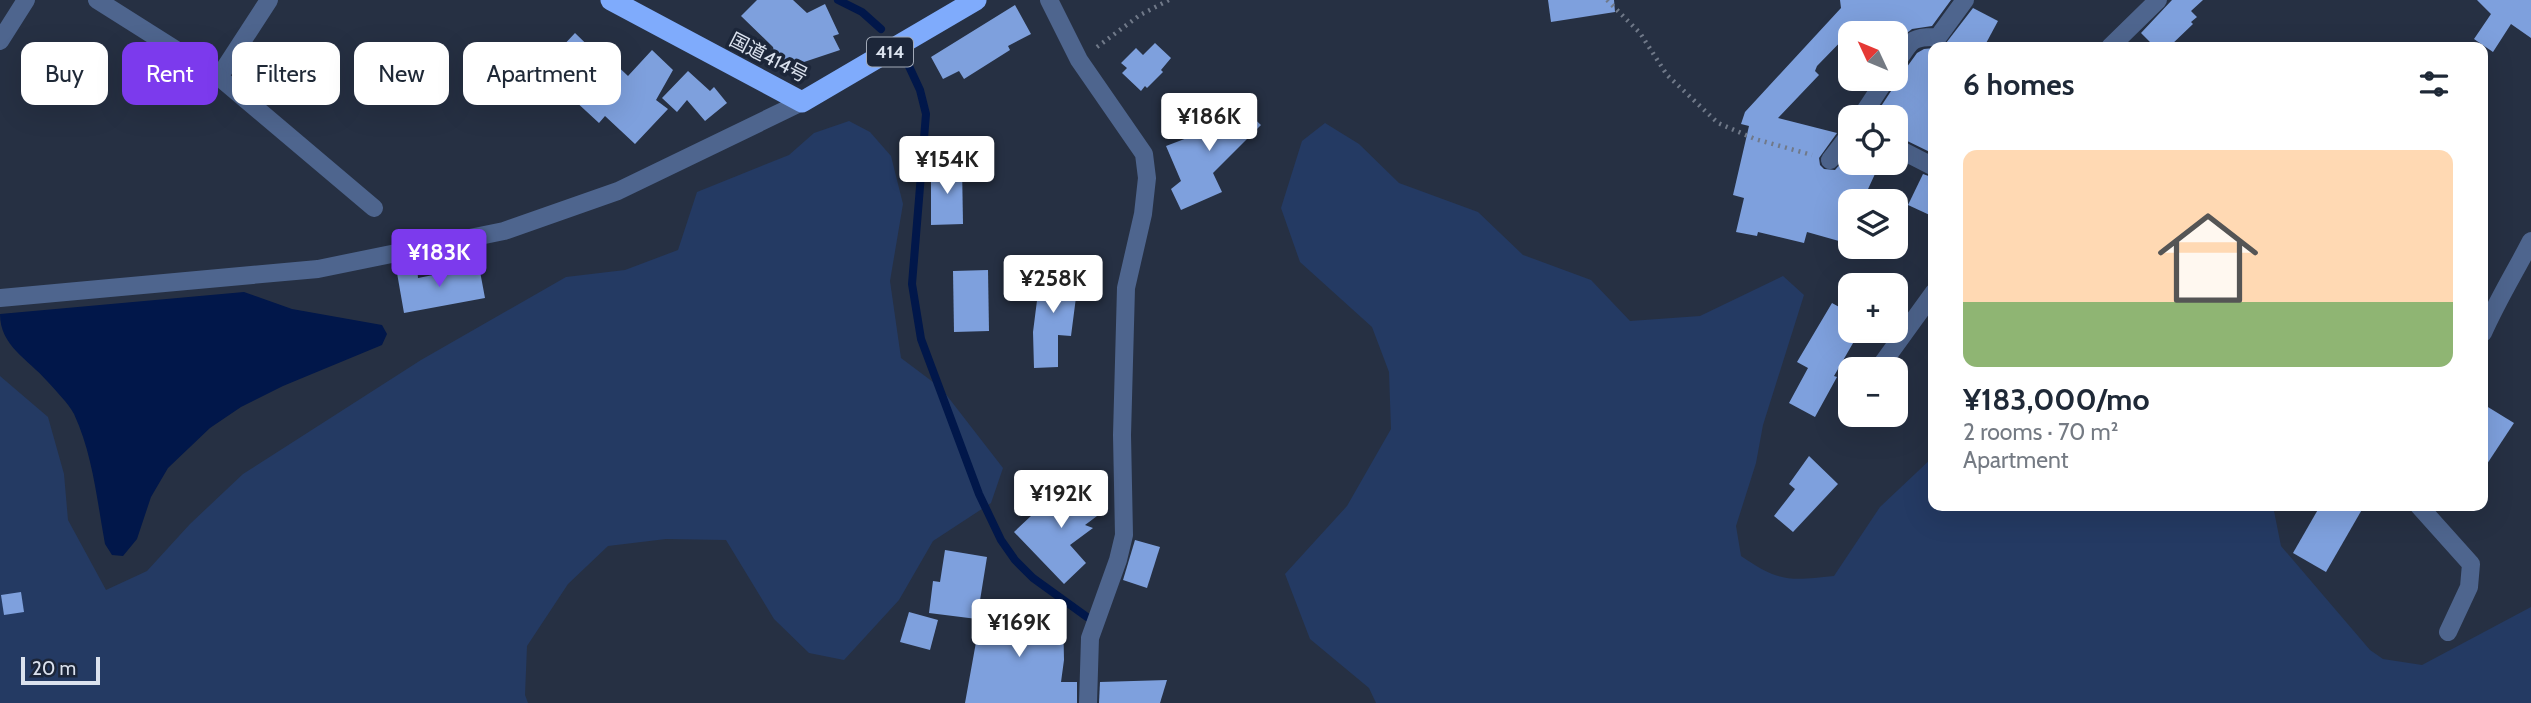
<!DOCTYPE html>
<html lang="en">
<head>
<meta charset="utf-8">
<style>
  :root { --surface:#fff; --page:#f6f6f7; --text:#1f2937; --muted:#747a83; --line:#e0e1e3; --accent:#7c3aed }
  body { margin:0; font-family:Cabin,"Noto Sans JP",sans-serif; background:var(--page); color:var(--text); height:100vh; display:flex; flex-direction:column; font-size:26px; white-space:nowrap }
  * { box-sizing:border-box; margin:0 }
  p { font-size:23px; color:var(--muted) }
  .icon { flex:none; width:38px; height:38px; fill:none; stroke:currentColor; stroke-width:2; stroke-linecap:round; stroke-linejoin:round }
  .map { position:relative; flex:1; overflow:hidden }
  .details { position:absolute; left:1928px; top:42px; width:560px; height:469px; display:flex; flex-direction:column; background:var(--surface); border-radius:14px; box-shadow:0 7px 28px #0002 }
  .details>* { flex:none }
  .banner { position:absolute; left:21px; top:42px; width:665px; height:63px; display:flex; gap:14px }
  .needle { width:46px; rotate:314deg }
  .controls { position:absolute; left:1838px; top:21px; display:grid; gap:14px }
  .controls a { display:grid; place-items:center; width:70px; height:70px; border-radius:14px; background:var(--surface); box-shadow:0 7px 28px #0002; font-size:35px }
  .scale { position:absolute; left:21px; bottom:18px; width:79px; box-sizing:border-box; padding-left:7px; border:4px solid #dbe2ee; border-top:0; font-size:19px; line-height:24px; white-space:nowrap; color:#dbe2ee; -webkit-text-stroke:5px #1c2639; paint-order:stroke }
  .price { position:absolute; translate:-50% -60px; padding:0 16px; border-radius:7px; background:#fff; color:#222; font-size:23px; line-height:46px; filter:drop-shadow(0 2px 4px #0008) }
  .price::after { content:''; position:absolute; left:50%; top:42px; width:21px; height:16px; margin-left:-10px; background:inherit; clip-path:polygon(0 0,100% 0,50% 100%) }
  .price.selected { background:var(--accent); color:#fff }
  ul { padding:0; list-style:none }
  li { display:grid; align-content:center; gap:14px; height:371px; padding:0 35px }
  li+li { border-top:2px solid var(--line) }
  li span { display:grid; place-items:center; height:217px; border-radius:14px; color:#555 }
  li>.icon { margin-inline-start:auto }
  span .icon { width:126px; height:126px; fill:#fffc; stroke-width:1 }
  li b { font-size:30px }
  h2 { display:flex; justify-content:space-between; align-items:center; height:84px; padding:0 35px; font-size:30px }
  .pill { padding:0 24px; border-radius:14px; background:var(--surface); box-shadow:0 7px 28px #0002; font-size:24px; line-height:63px }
  .pill.selected { background:var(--accent); color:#fff }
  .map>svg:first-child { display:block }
  .green { fill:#243a63 }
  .water { fill:#01174a }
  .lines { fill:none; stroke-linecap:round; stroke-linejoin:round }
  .stream { stroke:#01174a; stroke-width:8 }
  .building { fill:#7ea0dd }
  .path { stroke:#707989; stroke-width:4.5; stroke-dasharray:2 5; stroke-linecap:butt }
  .minor { stroke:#4e658e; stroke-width:18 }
  .highway { stroke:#7fabfc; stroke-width:21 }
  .labels { text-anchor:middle; stroke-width:7; stroke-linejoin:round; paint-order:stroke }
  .shield { fill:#1c2639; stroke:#a2aab8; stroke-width:2 }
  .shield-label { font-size:18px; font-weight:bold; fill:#dbe2ee }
  .street-label { font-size:19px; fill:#dbe2ee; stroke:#1c2639 }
</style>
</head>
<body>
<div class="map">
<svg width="2531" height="703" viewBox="0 0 2531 703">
  <rect width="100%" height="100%" fill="#263043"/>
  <!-- green -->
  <g class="green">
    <path d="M 849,121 L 870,132 L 891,156 L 903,204 L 890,281 L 901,358 L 941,388 L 1003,468 L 991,503 L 933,541 L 899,600 L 844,660 L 809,653 L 774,619 L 726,540 L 666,539 L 608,546 L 568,584 L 527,646 L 525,695 L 528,703 L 0,703 L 0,376 L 48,417 L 64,474 L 68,520 L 106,590 L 147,571 L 190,524 L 243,474 L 421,360 L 566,277 L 625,270 L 678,250 L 697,192 L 789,155 L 814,133 Z"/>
    <path d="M 1325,123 L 1359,144 L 1399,183 L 1478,212 L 1523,255 L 1591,280 L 1630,321 L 1700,316 L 1783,276 L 1804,295 L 1763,425 L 1756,463 L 1736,526 L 1741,556 C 1779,582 1789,581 1834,576 L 1880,507 L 1934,456 L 1934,506 L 2273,506 L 2281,546 L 2370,650 L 2383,659 L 2422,665 L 2531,607 L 2531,703 L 1376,703 L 1369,688 L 1310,639 L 1285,574 L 1347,506 L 1391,429 L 1389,372 L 1372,327 L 1300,262 L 1281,208 L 1302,141 Z"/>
  </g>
  <!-- water -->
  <path class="water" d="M 244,292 L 292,309 L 382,325 L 387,334 L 382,345 L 283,386 L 241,407 L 210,428 L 168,468 L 151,497 L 137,539 L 123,556 L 112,555 L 105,544 C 97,501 93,455 74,414 C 68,403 56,391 47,381 C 28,359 0,346 0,314 Z"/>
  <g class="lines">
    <!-- stream -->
    <g class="stream">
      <path d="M 838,0 L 862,12 L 881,29"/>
      <path d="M 907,62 L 920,90 L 926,114 L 912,284 L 921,339 L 979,494 L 1001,540 L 1015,560 L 1033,578 L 1087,617"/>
    </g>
  </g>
  <!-- building -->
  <g class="building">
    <path d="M 757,0 L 793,0 L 807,13 L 825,4 L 839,34 L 833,36 L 840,50 L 804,62 L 776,59 L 773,47 L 741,16 Z"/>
    <path d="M 1548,0 L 1614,0 L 1615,12 L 1551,22 Z"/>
    <path d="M 1840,0 L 1951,0 L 1932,26 L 1912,29 L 1898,40 L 1895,39 L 1895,33 L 1872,33 L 1853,29 L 1817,66 L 1815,71 L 1819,75 L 1778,118 L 1837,133 L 1819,158 L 1820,165 L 1824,169 L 1835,170 L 1850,153 L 1850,163 L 1880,163 L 1863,200 L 1850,194 L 1850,228 L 1846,243 L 1807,232 L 1804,243 L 1758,232 L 1757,236 L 1736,232 L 1744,198 L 1733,195 L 1749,126 L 1741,124 L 1745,112 L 1841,8 Z"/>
    <path d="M 2172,0 L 2203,0 L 2191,11 L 2197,17 L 2191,22 L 2193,24 L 2169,47 L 2155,47 L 2141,33 Z"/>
    <path d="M 2477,0 L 2531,0 L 2531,38 L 2511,24 L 2493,52 L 2474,39 L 2491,14 Z"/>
    <path d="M 1015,5 L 1031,34 L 1008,46 L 1010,50 L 964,79 L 959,71 L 943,79 L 931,57 Z"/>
    <path d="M 1973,8 L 1998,21 L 1984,47 L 1943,47 Z"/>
    <path d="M 575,33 L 607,64 L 611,60 L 628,76 L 652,50 L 673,70 L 656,100 L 668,109 L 635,144 L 605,116 L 599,123 L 573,99 L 578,94 L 546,64 Z"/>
    <path d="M 1155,43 L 1171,58 L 1161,70 L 1163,72 L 1147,88 L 1145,86 L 1141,91 L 1122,73 L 1127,68 L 1121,63 L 1136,48 L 1143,55 Z"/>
    <path d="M 1934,48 L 1934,154 L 1895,135 L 1895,117 L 1874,117 L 1895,85 L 1897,77 L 1904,71 L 1917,53 L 1924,49 Z"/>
    <path d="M 688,71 L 710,91 L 714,87 L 727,103 L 705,121 L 687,100 L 677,112 L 662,98 Z"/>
    <path d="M 1231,97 L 1261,125 L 1213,173 L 1222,192 L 1181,210 L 1171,189 L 1181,181 L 1166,146 L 1195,135 Z"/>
    <path d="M 962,166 L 963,224 L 931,225 L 931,167 Z"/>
    <path d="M 1923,174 L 1934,178 L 1934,217 L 1908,205 Z"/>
    <path d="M 479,266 L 485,298 L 404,313 L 397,273 L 417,267 L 418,278 Z"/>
    <path d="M 1041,269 L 1079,274 L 1071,336 L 1058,335 L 1058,367 L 1034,368 L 1033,332 Z"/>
    <path d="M 988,270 L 989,331 L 954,332 L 953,271 Z"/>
    <path d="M 1832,303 L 1850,313 L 1850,331 L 1860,331 L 1834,376 L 1837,377 L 1815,417 L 1789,403 L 1808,368 L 1797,362 Z"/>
    <path d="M 2483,404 L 2514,423 L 2483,470 Z"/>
    <path d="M 1809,456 L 1838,484 L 1793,532 L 1774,516 L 1795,489 L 1789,484 Z"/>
    <path d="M 1081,480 L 1105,510 L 1085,525 L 1093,528 L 1070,545 L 1086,563 L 1064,584 L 1014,532 L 1032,515 Z"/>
    <path d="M 2320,506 L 2364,506 L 2326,572 L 2293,553 Z"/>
    <path d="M 1135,540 L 1160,547 L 1147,588 L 1123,580 Z"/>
    <path d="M 945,550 L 987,557 L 977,619 L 929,613 L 933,581 L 940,582 Z"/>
    <path d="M 21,592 L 24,612 L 4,615 L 1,595 Z"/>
    <path d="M 982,609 L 1037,609 L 1031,614 L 1063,614 L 1064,660 L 1061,682 L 1077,682 L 1077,703 L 965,703 Z"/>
    <path d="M 909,612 L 938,620 L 930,650 L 900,642 Z"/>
    <path d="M 1167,680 L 1160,703 L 1099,703 L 1100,682 Z"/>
  </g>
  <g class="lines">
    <!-- path -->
    <g class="path">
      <path d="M 1607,0 L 1640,33 L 1667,75 L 1718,123 L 1755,139 L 1812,155"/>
      <path d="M 1097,47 L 1140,15 L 1169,0"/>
    </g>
    <!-- minor -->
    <g class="minor">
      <path d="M 97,0 L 219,77 L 269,0"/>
      <path d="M 1049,0 L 1079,60 L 1144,154 L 1147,178 L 1143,214 L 1126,288 L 1122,435 L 1124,535 L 1118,560 L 1090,638 L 1088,703"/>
      <path d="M 0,41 L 26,0"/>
      <path d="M 2110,47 L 2158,0"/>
      <path d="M 1895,65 C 1911,42 1909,36 1938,37 L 1965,0"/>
      <path d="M 219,77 L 374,208"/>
      <path d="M 1861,117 L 1886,79"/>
      <path d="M 1895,147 L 1934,167"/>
      <path d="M 1830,160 L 1850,134"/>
      <path d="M 0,298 L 318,269 L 504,231 L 618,191 L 802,102"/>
      <path d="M 2483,333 C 2497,301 2515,272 2531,241"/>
      <path d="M 1879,368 L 1934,292"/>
      <path d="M 2419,506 L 2471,564 L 2469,587 L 2448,632"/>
    </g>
    <!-- highway -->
    <path class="highway" d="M 611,0 L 802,102 L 976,0"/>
  </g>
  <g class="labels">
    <!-- shield labels -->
    <rect class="shield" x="867" y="37.5" width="46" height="29" rx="5"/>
    <g class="shield-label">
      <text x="890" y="58">414</text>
    </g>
    <!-- street labels -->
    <g class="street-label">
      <text transform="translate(769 57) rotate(27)" y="7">国道414号</text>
    </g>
  </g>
</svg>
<div class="controls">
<a><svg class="needle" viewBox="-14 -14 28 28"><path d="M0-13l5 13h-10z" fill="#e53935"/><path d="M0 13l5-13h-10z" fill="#747a83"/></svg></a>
<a><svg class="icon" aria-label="locate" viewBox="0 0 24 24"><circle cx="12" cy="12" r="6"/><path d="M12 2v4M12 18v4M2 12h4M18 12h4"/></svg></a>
<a><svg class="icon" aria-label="layers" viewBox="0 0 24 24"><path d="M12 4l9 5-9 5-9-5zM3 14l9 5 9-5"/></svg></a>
<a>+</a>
<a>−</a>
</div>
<div class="scale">20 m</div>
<b class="price" style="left:1209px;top:153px">¥186K</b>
<b class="price" style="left:947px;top:196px">¥154K</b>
<b class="price selected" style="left:439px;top:289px">¥183K</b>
<b class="price" style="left:1053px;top:315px">¥258K</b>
<b class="price" style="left:1061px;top:530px">¥192K</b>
<b class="price" style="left:1019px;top:659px">¥169K</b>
<div class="banner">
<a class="pill">Buy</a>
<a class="pill selected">Rent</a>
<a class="pill">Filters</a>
<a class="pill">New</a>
<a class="pill">Apartment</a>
</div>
<section class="details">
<h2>6 homes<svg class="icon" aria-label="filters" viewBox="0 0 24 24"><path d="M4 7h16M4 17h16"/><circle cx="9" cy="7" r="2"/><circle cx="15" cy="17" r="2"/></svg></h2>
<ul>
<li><span style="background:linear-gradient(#ffd9b3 70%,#8fb573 0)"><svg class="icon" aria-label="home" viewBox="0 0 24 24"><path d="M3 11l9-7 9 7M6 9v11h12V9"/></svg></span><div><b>¥183,000/mo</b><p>2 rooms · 70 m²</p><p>Apartment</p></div></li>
</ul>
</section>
</div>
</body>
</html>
